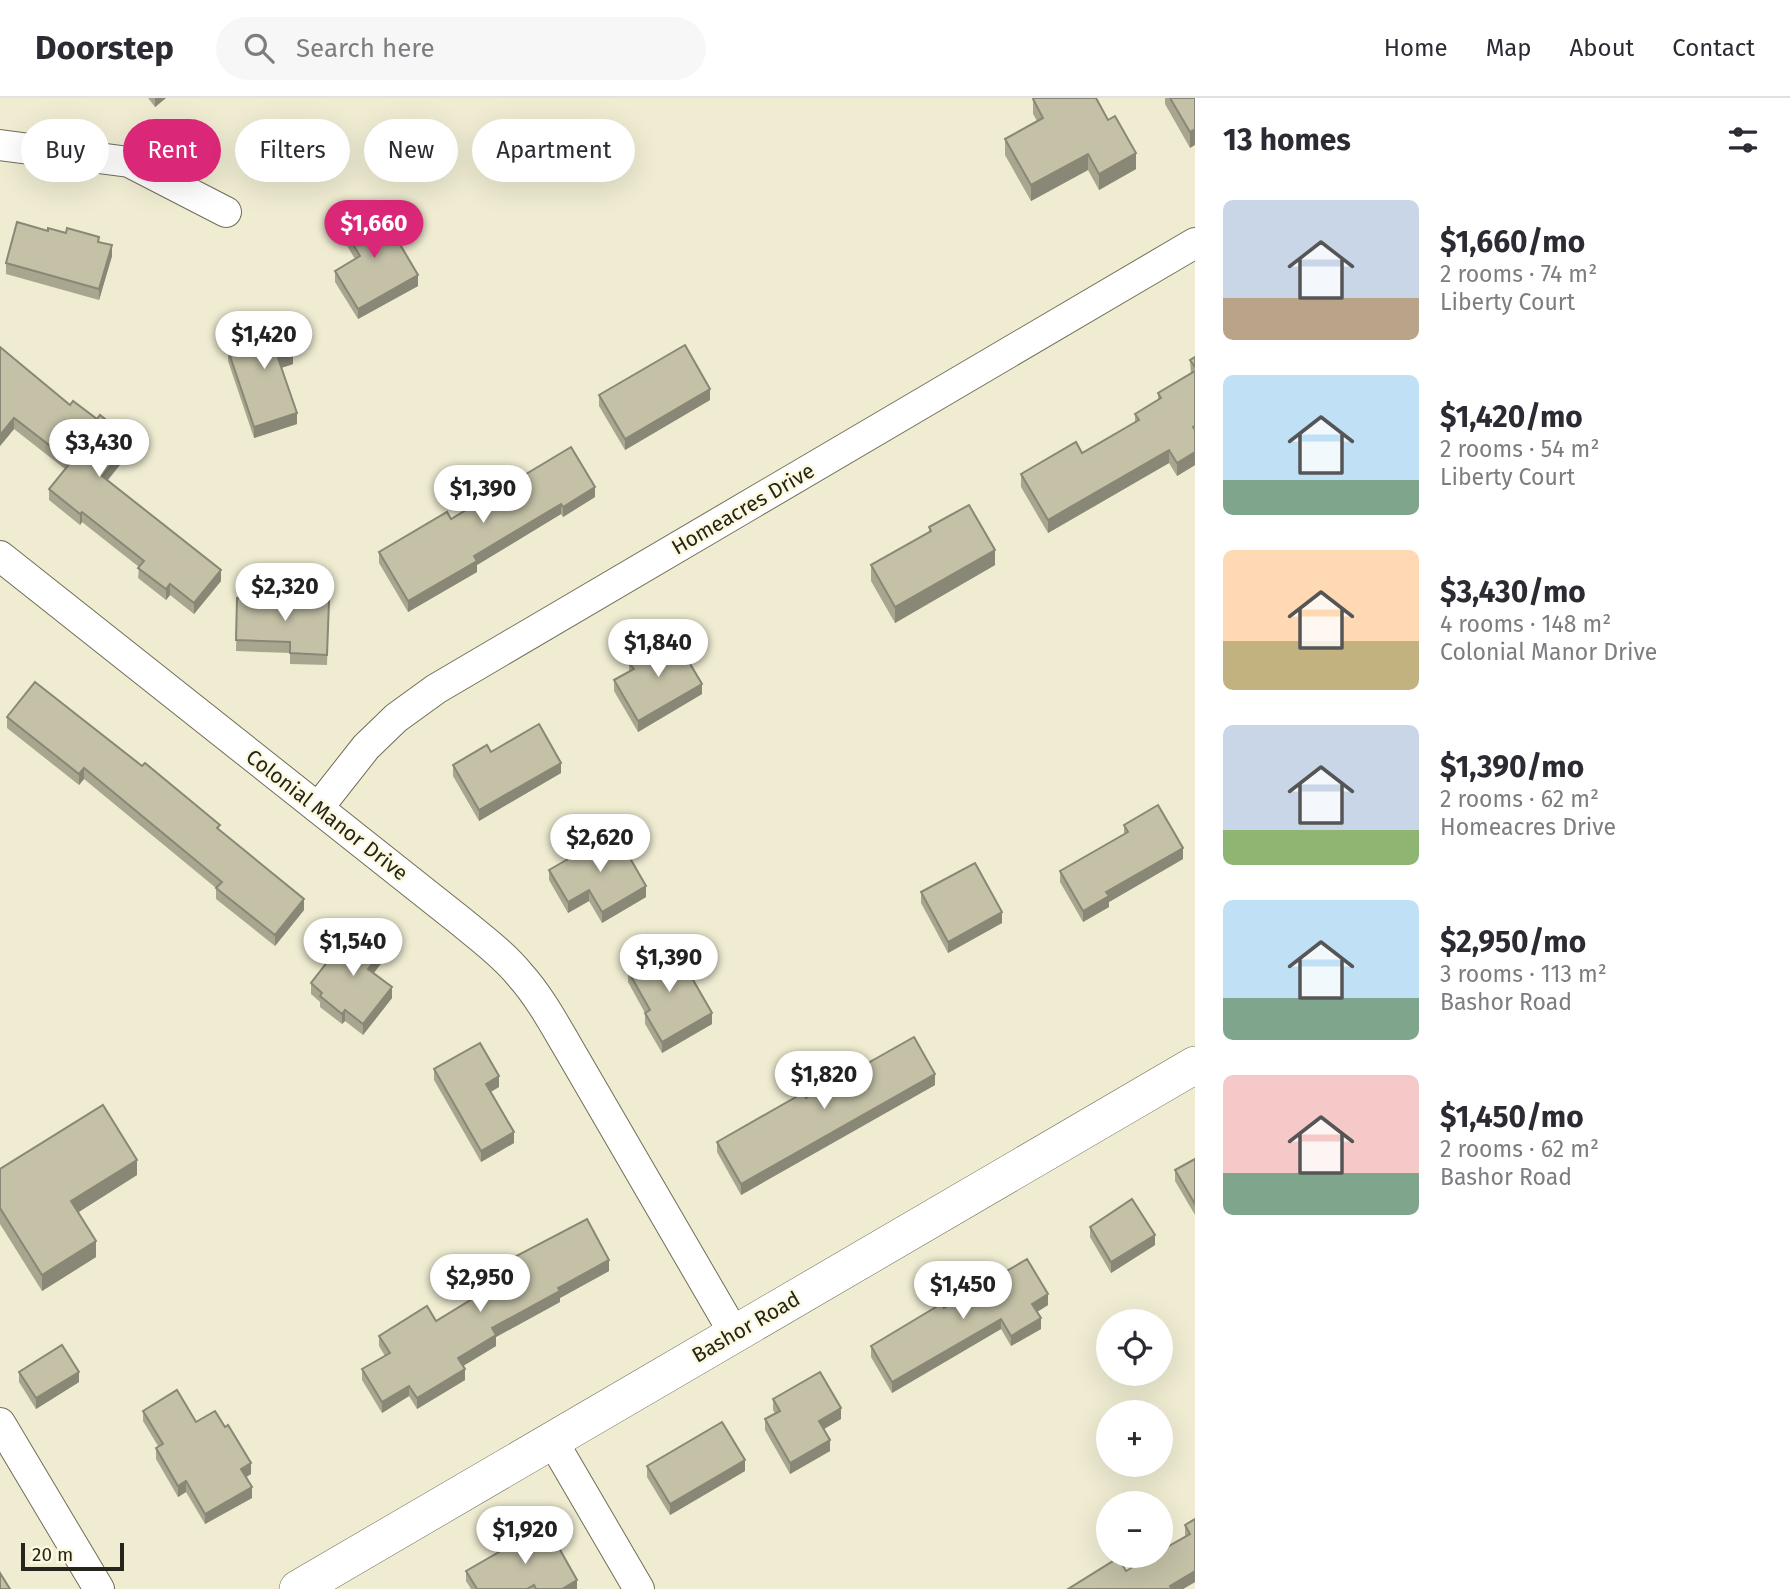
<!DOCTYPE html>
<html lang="en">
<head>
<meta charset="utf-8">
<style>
  :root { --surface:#fff; --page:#f7f7f7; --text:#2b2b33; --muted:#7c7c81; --line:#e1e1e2; --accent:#db2777 }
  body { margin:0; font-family:"Fira Sans",sans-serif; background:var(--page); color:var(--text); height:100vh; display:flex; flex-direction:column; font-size:26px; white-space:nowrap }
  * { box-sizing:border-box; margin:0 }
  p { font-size:23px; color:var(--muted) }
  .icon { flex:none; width:38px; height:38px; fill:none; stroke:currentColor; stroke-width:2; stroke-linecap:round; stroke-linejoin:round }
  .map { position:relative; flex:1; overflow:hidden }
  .drawer { display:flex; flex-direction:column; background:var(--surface); width:595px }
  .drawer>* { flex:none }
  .banner { position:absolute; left:21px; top:21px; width:665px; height:63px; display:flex; gap:14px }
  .tools { position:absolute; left:1096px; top:1211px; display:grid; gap:14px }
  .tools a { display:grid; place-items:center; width:77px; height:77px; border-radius:50%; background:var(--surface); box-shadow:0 7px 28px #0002; font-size:35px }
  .scale { position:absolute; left:21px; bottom:18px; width:103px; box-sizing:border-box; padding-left:7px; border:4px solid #26251b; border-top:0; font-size:19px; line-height:24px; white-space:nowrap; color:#26251b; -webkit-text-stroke:5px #fdf9df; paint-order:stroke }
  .price { position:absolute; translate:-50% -60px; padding:0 16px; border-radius:24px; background:#fff; color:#222; font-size:23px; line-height:46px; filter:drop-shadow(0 2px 4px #0008) }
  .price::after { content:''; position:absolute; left:50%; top:42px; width:21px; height:16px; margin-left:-10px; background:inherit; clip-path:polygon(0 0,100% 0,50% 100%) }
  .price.on { background:var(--accent); color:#fff }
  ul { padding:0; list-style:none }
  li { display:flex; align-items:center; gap:21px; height:175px; padding:0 28px }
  li span { display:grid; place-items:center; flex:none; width:196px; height:140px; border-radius:10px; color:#555 }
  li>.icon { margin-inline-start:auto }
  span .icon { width:84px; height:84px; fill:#fffc; stroke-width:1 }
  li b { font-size:30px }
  h2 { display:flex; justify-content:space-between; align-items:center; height:84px; padding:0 28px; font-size:30px }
  .tag { padding:0 24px; border-radius:32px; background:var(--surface); box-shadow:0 7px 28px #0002; font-size:24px; line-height:63px }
  .tag.on { background:var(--accent); color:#fff }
  header { display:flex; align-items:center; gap:42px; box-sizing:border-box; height:98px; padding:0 35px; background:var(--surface); border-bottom:2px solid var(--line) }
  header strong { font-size:33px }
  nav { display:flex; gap:38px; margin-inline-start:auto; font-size:24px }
  .search { width:490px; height:63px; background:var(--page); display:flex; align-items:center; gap:18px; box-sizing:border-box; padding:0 24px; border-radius:38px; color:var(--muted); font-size:26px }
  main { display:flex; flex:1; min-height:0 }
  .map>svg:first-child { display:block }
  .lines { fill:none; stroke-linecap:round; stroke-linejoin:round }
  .minor-casing { stroke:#716e57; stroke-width:32 }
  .tertiary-casing { stroke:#716e57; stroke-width:38 }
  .minor { stroke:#fff; stroke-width:30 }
  .tertiary { stroke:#fff; stroke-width:37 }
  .wall { fill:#a9a690 }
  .shaded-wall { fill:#898775 }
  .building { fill:#c4c1a7; stroke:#898775; stroke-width:2 }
  .labels { text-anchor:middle; stroke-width:5; stroke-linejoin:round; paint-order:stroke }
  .street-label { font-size:21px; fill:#26251b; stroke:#fdf9df }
</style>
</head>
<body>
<header>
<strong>Doorstep</strong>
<div class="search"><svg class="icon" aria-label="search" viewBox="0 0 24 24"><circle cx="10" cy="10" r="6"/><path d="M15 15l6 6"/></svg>Search here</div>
<nav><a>Home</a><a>Map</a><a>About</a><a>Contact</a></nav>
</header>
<main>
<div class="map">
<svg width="1195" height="1491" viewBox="0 0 1195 1491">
  <rect width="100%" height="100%" fill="#efecd2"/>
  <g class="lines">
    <defs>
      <g id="minor">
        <path d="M 0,47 L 129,64 L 226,114"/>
        <path d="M 0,458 L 463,825 C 482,841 504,857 520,877 C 538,897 552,922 566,946 L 734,1235"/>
        <path d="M 318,710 L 366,649 L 396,620 L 436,591 L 1195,145"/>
        <path d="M 0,1325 L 99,1491"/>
        <path d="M 552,1342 L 639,1491"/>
      </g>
      <path id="tertiary" d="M 298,1491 L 1195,967"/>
    </defs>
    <!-- minor casing -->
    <use href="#minor" class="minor-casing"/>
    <!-- tertiary casing -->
    <use href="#tertiary" class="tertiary-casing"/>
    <!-- minor -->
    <use href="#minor" class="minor"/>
    <!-- tertiary -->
    <use href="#tertiary" class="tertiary"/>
  </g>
  <!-- wall -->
  <g class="wall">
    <path d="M 148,0 L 166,0 L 155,9 Z"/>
    <path d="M 1165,0 L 1195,0 L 1190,50 L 1165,6 Z"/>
    <path d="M 1033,1 L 1136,71 L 1099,92 L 1088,72 L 1031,103 L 1005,57 L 1005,41 L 1037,23 L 1033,16 Z"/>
    <path d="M 343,130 L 418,188 L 358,221 L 335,184 L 335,173 L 355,161 L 343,141 Z"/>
    <path d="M 48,133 L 99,144 L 112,158 L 99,202 L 6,176 L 6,165 Z"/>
    <path d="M 243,229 L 293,266 L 281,270 L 297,326 L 254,340 L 228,263 L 228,252 L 245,246 L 243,240 Z"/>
    <path d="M 0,249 L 70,307 L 131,353 L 108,382 L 221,483 L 194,516 L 170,497 L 166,502 L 138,480 L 139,469 L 82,424 L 80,427 L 49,402 L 49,391 L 65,371 L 14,331 L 0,348 Z"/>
    <path d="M 1195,259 L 1195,367 L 1177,378 L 1169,365 L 1048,435 L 1021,389 L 1021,376 L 1082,355 L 1135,324 L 1135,316 L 1158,302 L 1158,295 L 1191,276 L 1190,262 Z"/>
    <path d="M 599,297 L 710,302 L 625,352 L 599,308 Z"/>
    <path d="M 595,399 L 563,419 L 561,416 L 477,467 L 477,474 L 408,514 L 379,465 L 379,454 L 451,421 Z"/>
    <path d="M 929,429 L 995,467 L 895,525 L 871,483 L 871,467 L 929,434 Z"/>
    <path d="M 237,500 L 329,503 L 327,567 L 290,566 L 290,555 L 236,553 Z"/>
    <path d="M 629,565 L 702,596 L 638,634 L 614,593 L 614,582 L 629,574 Z"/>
    <path d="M 7,619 L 220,733 L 304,812 L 275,848 L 216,801 L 216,790 L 84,681 L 79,687 L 7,630 Z"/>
    <path d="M 491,654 L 561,675 L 479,723 L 453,678 L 453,667 Z"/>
    <path d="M 1124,727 L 1183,761 L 1109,804 L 1109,809 L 1083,824 L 1060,784 L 1060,773 L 1124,736 Z"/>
    <path d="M 549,772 L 646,799 L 602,825 L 589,803 L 568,815 L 549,782 Z"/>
    <path d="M 921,794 L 1002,825 L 948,855 L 921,805 Z"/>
    <path d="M 383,863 L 374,875 L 392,900 L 363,937 L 345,923 L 342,926 L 320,909 L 320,904 L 311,896 L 311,885 Z"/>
    <path d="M 628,873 L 712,926 L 662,955 L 645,926 L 645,915 L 628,884 Z"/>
    <path d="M 434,971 L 499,989 L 491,994 L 514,1045 L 481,1064 L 434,982 Z"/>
    <path d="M 935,987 L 741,1097 L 717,1054 L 717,1044 L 806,1000 Z"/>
    <path d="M 1195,1061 L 1195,1117 L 1175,1083 L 1175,1072 Z"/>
    <path d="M 0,1071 L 137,1077 L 78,1114 L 96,1159 L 42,1193 L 0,1126 Z"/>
    <path d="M 1090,1129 L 1155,1147 L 1111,1175 L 1090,1139 Z"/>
    <path d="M 501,1166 L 609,1173 L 560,1200 L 560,1204 L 496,1239 L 496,1248 L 463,1268 L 465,1282 L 417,1311 L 409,1298 L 382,1315 L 362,1282 L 362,1271 L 385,1258 L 379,1248 L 379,1238 L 436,1223 L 504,1182 L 501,1177 Z"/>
    <path d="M 1048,1207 L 1037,1214 L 1041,1231 L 1011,1248 L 1001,1231 L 892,1295 L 871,1259 L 871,1248 L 944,1210 Z"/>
    <path d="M 19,1274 L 79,1284 L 36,1311 L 19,1284 Z"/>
    <path d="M 773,1301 L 841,1321 L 823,1331 L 830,1353 L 790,1376 L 765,1332 L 765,1321 L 775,1315 L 773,1312 Z"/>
    <path d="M 143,1313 L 196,1324 L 251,1376 L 246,1379 L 252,1400 L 205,1426 L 186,1394 L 178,1399 L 156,1361 L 156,1350 L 158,1348 L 143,1323 Z"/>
    <path d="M 647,1368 L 745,1373 L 670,1417 L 647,1379 Z"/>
    <path d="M 1195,1421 L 1195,1484 L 1183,1491 L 1126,1473 L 1185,1438 L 1185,1427 Z"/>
    <path d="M 466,1473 L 577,1491 L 471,1491 L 466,1483 Z"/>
  </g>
  <!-- shaded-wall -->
  <g class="shaded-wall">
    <path d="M 155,0 L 166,0 L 155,9 Z"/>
    <path d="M 1195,31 L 1195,47 L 1190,50 L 1190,34 Z"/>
    <path d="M 1136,55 L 1136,71 L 1099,92 L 1099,76 Z"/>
    <path d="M 1088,56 L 1088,72 L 1031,103 L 1031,87 Z"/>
    <path d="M 112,147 L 112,158 L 99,202 L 99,191 Z"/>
    <path d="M 418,177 L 418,188 L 358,221 L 358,211 Z"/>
    <path d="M 293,255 L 293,266 L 278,271 L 278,260 Z"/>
    <path d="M 710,291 L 710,302 L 625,352 L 625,341 Z"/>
    <path d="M 297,315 L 297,326 L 254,340 L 254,329 Z"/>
    <path d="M 14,320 L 14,331 L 0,348 L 0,337 Z"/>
    <path d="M 131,342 L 131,353 L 102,389 L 102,378 Z"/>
    <path d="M 1169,352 L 1169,365 L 1048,435 L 1048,422 Z"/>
    <path d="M 1195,354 L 1195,367 L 1177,378 L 1177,365 Z"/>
    <path d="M 595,389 L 595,399 L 563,419 L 563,409 Z"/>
    <path d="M 561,406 L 561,416 L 477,467 L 477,474 L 408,514 L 408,503 L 474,458 Z"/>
    <path d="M 82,414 L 82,424 L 80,427 L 80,416 Z"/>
    <path d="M 995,452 L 995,467 L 895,525 L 895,509 Z"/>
    <path d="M 221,472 L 221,483 L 194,516 L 194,505 Z"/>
    <path d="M 170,486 L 170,497 L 166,502 L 166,491 Z"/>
    <path d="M 702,586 L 702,596 L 638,634 L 638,623 Z"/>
    <path d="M 561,665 L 561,675 L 479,723 L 479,712 Z"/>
    <path d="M 84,670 L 84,681 L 79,687 L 79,676 Z"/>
    <path d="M 1183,750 L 1183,761 L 1109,804 L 1109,809 L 1083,824 L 1083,813 L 1106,794 Z"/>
    <path d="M 646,788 L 646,799 L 602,825 L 602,814 Z"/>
    <path d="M 589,792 L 589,803 L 568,815 L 568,804 Z"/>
    <path d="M 304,801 L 304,812 L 275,848 L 275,837 Z"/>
    <path d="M 1002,814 L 1002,825 L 948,855 L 948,844 Z"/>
    <path d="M 383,852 L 383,863 L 368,882 L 368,871 Z"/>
    <path d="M 392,889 L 392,900 L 363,937 L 363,926 Z"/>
    <path d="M 345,912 L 345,923 L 342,926 L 342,916 Z"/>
    <path d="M 712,915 L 712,926 L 662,955 L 662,944 Z"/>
    <path d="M 935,976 L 935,987 L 741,1097 L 741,1086 Z"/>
    <path d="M 499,978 L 499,989 L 486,996 L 486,986 Z"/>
    <path d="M 514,1034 L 514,1045 L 481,1064 L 481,1053 Z"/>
    <path d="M 137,1062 L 137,1077 L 71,1119 L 71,1103 Z"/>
    <path d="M 1155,1137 L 1155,1147 L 1111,1175 L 1111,1164 Z"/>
    <path d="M 96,1143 L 96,1159 L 42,1193 L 42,1177 Z"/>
    <path d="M 609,1162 L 609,1173 L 560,1200 L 560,1204 L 496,1239 L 496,1248 L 458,1271 L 458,1260 L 492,1230 L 558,1190 Z"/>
    <path d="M 1048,1196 L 1048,1207 L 1032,1217 L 1032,1206 Z"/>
    <path d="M 1041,1220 L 1041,1231 L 1011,1248 L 1011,1238 Z"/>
    <path d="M 1001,1221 L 1001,1231 L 892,1295 L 892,1284 Z"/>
    <path d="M 465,1271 L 465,1282 L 417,1311 L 417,1300 Z"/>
    <path d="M 79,1274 L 79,1284 L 36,1311 L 36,1300 Z"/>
    <path d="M 409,1288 L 409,1298 L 382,1315 L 382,1304 Z"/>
    <path d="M 841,1310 L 841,1321 L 819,1334 L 819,1323 Z"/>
    <path d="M 830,1342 L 830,1353 L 790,1376 L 790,1365 Z"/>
    <path d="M 745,1362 L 745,1373 L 670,1417 L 670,1406 Z"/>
    <path d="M 251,1365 L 251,1376 L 241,1382 L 241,1371 Z"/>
    <path d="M 186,1383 L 186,1394 L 178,1399 L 178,1388 Z"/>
    <path d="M 252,1389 L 252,1400 L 205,1426 L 205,1416 Z"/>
    <path d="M 1195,1473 L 1195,1484 L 1183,1491 L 1170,1491 L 1170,1488 Z"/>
    <path d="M 577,1482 L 577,1491 L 562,1491 Z"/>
  </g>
  <!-- building -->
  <g class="building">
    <path d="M 1034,0 L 1096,0 L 1108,22 L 1115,18 L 1136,55 L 1099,76 L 1088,56 L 1031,87 L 1005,41 L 1043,20 L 1033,1 Z"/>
    <path d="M 1170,0 L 1195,0 L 1195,31 L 1190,34 Z"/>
    <path d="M 378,109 L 418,177 L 358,211 L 335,173 L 360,158 L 343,130 Z"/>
    <path d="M 17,124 L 48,133 L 48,130 L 66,135 L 67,130 L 99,139 L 98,144 L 112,147 L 99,191 L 6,165 Z"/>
    <path d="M 280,217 L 293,255 L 278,260 L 297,315 L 254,329 L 228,252 L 249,245 L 243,229 Z"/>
    <path d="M 685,247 L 710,291 L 625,341 L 599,297 Z"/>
    <path d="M 0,249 L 70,307 L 73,303 L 97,321 L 100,317 L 131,342 L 102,378 L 221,472 L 194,505 L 170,486 L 166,491 L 138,470 L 144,463 L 82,414 L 80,416 L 49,391 L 71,364 L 14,320 L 0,337 Z"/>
    <path d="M 1195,259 L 1195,269 L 1190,262 Z"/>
    <path d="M 1195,273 L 1195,328 L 1193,329 L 1195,332 L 1195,354 L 1177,365 L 1169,352 L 1048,422 L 1021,376 L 1076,344 L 1082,355 L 1139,322 L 1135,316 L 1161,300 L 1158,295 Z"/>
    <path d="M 571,349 L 595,389 L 563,409 L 561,406 L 474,458 L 477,463 L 408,503 L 379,454 L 447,414 L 451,421 Z"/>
    <path d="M 969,407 L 995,452 L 895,509 L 871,467 L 931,433 L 929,429 Z"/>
    <path d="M 237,500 L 329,503 L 327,557 L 290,555 L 290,544 L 236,542 Z"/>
    <path d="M 674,539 L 702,586 L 638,623 L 614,582 L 634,571 L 629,565 Z"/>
    <path d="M 35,584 L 142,668 L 145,665 L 220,727 L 217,730 L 304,801 L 275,837 L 216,790 L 222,784 L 84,670 L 79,676 L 7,619 Z"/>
    <path d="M 539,626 L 561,665 L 479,712 L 453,667 L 487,647 L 491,654 Z"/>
    <path d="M 1158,707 L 1183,750 L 1106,794 L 1109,798 L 1083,813 L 1060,773 L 1128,734 L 1124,727 Z"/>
    <path d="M 615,734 L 646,788 L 602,814 L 589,792 L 568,804 L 549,772 Z"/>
    <path d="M 975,765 L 1002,814 L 948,844 L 921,794 Z"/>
    <path d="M 354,830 L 383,852 L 368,871 L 392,889 L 363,926 L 345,912 L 342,916 L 320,898 L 322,895 L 311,885 Z"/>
    <path d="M 673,847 L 712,915 L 662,944 L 645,915 L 650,912 L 628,873 Z"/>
    <path d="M 914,939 L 935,976 L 741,1086 L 717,1044 L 803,995 L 806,1000 Z"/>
    <path d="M 480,945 L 499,978 L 486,986 L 514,1034 L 481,1053 L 434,971 Z"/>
    <path d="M 103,1007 L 137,1062 L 71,1103 L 96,1143 L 42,1177 L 0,1110 L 0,1071 Z"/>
    <path d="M 1195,1061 L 1195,1106 L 1175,1072 Z"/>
    <path d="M 1132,1101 L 1155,1137 L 1111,1164 L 1090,1129 Z"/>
    <path d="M 587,1121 L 609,1162 L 558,1190 L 560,1193 L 492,1230 L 496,1237 L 458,1260 L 465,1271 L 417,1300 L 409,1288 L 382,1304 L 362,1271 L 390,1255 L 379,1238 L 427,1208 L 436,1223 L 508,1179 L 501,1166 Z"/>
    <path d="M 1027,1161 L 1048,1196 L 1032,1206 L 1041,1220 L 1011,1238 L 1001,1221 L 892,1284 L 871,1248 L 941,1206 L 944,1210 Z"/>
    <path d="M 62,1247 L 79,1274 L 36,1300 L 19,1274 Z"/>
    <path d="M 820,1274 L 841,1310 L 819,1323 L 830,1342 L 790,1365 L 765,1321 L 780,1313 L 773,1301 Z"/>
    <path d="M 177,1292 L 196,1324 L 215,1313 L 225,1329 L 228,1327 L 251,1365 L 241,1371 L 252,1389 L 205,1416 L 186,1383 L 178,1388 L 156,1350 L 163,1346 L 143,1313 Z"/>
    <path d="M 722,1324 L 745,1362 L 670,1406 L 647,1368 Z"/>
    <path d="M 1195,1421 L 1195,1473 L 1170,1488 L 1172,1491 L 1068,1491 L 1118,1460 L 1126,1473 L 1152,1458 L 1160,1458 L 1160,1453 L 1190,1436 L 1185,1427 Z"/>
    <path d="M 546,1427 L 577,1482 L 562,1491 L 536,1491 L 534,1487 L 527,1491 L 477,1491 L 466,1473 Z"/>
    <path d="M 0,1475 L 10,1491 L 0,1491 Z"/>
  </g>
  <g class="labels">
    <!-- street labels -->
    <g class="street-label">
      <text transform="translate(743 411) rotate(-30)" y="7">Homeacres Drive</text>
      <text transform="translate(327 717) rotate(38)" y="7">Colonial Manor Drive</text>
      <text transform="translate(746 1229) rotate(-30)" y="7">Bashor Road</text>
    </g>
  </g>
</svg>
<div class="tools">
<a><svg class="icon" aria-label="locate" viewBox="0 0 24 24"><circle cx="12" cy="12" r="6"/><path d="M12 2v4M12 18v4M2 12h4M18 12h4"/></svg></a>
<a>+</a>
<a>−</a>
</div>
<div class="scale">20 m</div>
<b class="price on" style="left:374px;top:162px">$1,660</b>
<b class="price" style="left:264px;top:273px">$1,420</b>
<b class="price" style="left:99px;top:381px">$3,430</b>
<b class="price" style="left:483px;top:427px">$1,390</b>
<b class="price" style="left:285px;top:525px">$2,320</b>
<b class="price" style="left:658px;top:581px">$1,840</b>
<b class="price" style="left:600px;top:776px">$2,620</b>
<b class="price" style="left:353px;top:880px">$1,540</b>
<b class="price" style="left:669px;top:896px">$1,390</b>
<b class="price" style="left:824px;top:1013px">$1,820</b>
<b class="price" style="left:480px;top:1216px">$2,950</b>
<b class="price" style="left:963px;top:1223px">$1,450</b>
<b class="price" style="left:525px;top:1468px">$1,920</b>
<div class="banner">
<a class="tag">Buy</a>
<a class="tag on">Rent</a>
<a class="tag">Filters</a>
<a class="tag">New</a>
<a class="tag">Apartment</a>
</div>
</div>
<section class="drawer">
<h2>13 homes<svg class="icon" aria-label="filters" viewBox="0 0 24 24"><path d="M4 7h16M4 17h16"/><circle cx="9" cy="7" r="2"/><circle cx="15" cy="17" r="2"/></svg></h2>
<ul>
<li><span style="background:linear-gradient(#c9d6e8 70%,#b9a48a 0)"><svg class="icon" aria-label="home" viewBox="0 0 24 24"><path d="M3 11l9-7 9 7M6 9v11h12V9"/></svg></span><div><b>$1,660/mo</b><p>2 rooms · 74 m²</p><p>Liberty Court</p></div></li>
<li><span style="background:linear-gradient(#bfe0f5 75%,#7fa58c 0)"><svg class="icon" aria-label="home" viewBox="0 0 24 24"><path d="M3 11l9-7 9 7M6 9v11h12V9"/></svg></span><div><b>$1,420/mo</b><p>2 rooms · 54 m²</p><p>Liberty Court</p></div></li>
<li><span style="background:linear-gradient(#ffd9b3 65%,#c2b280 0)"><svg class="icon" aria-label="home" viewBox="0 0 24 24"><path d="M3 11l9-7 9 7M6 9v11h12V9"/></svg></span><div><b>$3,430/mo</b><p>4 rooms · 148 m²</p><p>Colonial Manor Drive</p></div></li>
<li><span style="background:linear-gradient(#c9d6e8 75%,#8fb573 0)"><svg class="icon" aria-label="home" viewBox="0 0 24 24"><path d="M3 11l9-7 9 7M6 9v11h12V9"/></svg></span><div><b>$1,390/mo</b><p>2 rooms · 62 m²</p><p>Homeacres Drive</p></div></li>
<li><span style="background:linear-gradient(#bfe0f5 70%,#7fa58c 0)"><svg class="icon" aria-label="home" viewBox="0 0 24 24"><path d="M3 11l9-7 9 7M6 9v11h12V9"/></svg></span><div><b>$2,950/mo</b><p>3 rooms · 113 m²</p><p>Bashor Road</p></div></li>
<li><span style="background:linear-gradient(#f6c9c9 70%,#7fa58c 0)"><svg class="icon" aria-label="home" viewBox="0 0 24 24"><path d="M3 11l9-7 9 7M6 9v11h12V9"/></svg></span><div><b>$1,450/mo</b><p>2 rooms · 62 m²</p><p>Bashor Road</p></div></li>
</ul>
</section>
</main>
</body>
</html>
